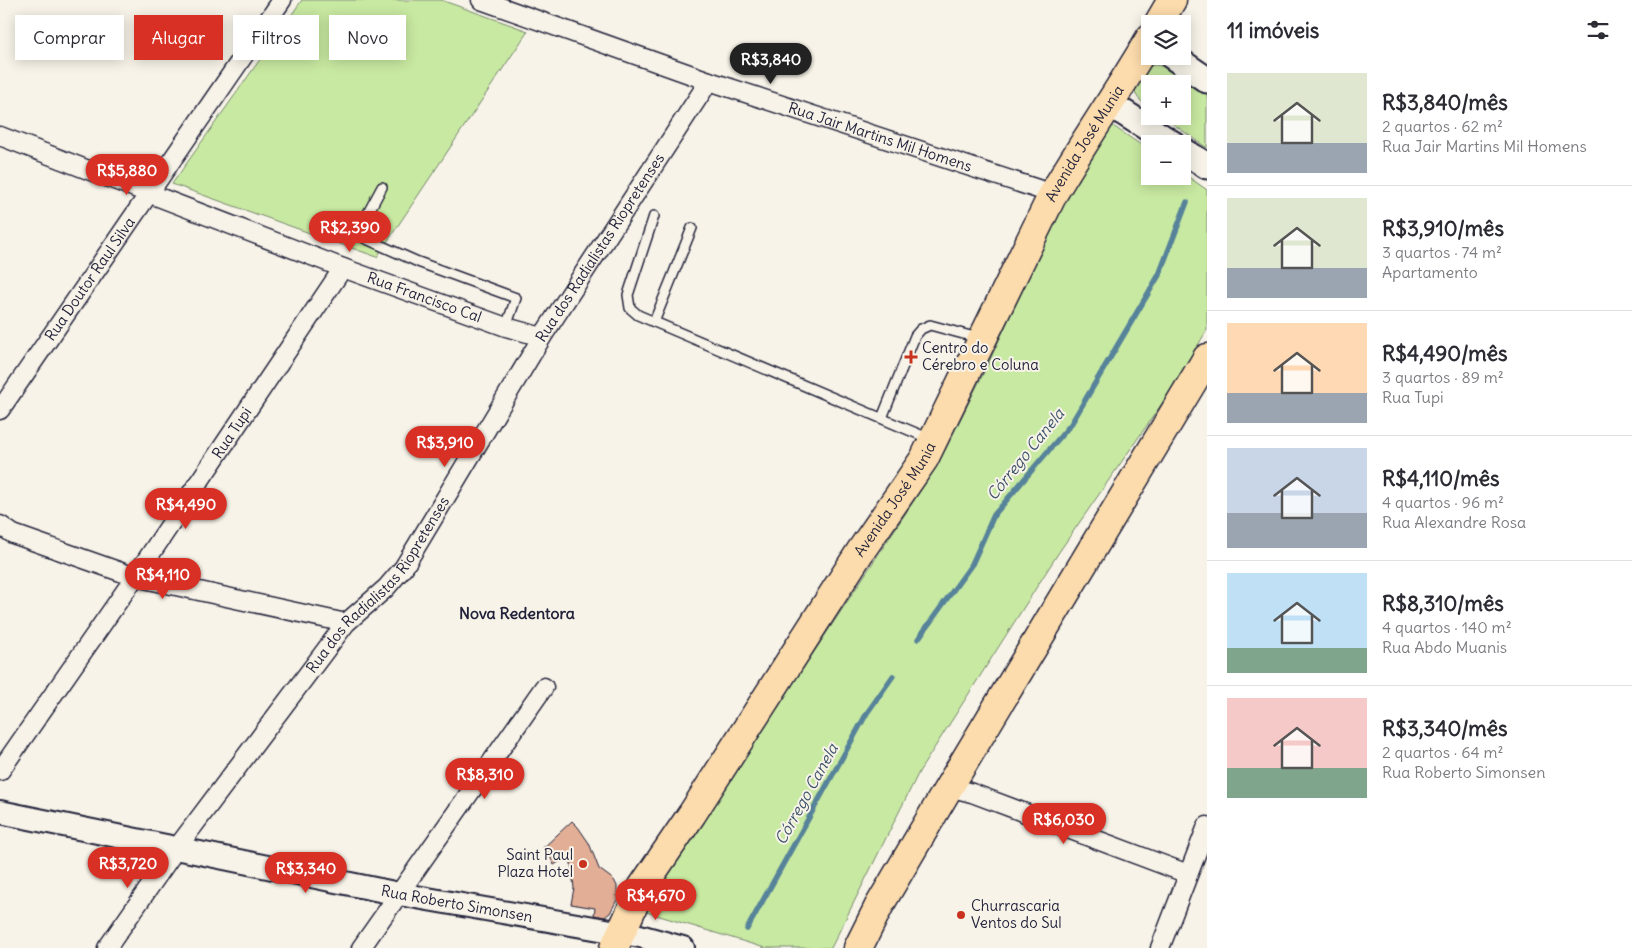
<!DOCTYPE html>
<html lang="pt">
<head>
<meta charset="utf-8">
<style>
  :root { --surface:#fff; --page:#f7f7f7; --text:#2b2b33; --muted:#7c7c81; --line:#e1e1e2; --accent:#d93025 }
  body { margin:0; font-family:Delius,sans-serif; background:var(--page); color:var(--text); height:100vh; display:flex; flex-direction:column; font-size:19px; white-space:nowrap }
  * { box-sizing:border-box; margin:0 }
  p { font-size:16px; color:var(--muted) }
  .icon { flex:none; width:28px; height:28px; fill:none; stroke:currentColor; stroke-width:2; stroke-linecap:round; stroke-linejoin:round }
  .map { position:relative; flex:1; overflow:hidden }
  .details { display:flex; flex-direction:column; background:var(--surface); width:425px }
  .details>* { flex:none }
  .banner { position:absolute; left:15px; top:15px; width:475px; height:45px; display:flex; gap:10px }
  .buttons { position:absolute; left:1141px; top:15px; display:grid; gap:10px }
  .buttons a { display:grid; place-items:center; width:50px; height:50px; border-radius:0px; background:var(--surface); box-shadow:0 2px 12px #0003; font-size:25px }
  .price { position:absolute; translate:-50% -42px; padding:0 11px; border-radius:18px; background:var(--accent); color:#fff; font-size:16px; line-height:32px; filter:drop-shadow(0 1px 2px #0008) }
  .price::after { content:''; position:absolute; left:50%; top:30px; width:15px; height:11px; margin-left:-8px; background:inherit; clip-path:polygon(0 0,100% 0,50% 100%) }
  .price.current { background:#222; color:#fff }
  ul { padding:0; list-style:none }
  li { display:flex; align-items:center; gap:15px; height:125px; padding:0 20px }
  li+li { border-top:1px solid var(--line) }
  li span { display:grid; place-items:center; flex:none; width:140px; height:100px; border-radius:0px; color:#555 }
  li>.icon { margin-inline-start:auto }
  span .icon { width:60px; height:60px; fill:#fffc; stroke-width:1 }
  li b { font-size:21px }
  h2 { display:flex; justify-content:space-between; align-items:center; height:60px; padding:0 20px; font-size:21px }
  .tag { padding:0 18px; border-radius:0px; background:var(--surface); box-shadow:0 2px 12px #0003; font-size:18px; line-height:45px }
  .tag.current { background:var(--accent); color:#fff }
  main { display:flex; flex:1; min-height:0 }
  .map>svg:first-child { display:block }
  .green { fill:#c8e9a1; stroke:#75866e }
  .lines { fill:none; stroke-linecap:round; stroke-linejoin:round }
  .stream { stroke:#57839a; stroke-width:5.5 }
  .building { fill:#e2ae95; stroke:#22223b }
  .service-casing { stroke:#22223b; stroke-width:12 }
  .minor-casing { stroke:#22223b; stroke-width:21 }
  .tertiary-casing { stroke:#22223b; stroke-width:26 }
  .secondary-casing { stroke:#22223b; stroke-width:29 }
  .primary-casing { stroke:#22223b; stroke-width:31 }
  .service { stroke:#f7f3e8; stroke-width:9 }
  .minor { stroke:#f7f3e8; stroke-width:18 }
  .tertiary { stroke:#f7f3e8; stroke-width:22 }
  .secondary { stroke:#f7f3e8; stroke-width:25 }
  .primary { stroke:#fcdcac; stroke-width:28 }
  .poi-dot { fill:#c8321e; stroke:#f7f3e8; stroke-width:2 }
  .labels { text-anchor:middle; stroke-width:4; stroke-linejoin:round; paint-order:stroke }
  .street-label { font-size:15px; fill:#22223b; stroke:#f7f3e8 }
  .poi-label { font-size:15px; fill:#22223b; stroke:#f7f3e8; text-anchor:start }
  .water-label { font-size:16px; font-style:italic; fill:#3c536b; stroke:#f7f3e8 }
  .neighbourhood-label { font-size:16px; font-weight:bold; fill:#22223b; stroke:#f7f3e8 }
</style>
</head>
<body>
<main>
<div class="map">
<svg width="1207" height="948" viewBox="0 0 1207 948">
  <rect width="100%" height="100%" fill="#f7f3e8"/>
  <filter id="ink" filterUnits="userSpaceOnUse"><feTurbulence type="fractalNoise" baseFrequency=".02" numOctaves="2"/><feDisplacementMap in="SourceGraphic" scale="10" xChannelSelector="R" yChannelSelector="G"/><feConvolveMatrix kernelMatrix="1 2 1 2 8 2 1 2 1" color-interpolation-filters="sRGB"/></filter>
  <g filter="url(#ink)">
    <!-- green -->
    <g class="green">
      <path d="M 302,0 L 441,0 L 528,31 L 377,257 L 172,184 Z"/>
      <path d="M 1155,65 L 1166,67 L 1207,94 L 1207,148 L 1162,116 L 1182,116 L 1182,84 L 1150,84 L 1150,108 C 1128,93 1133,86 1146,67 Z"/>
      <path d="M 1110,124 L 1150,151 L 1150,176 L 1182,176 L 1183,173 L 1207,190 L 1207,330 L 1170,392 L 1059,552 L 919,772 L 831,948 L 765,948 L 643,911 L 938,464 L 988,364 L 1064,198 Z"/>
    </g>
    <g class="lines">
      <!-- stream -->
      <g class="stream">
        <path d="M 918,639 L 972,564 L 994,515 L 1071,424 L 1159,275 L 1187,202"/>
        <path d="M 747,929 L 867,713 L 893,676"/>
      </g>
    </g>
    <!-- building -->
    <path class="building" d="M 572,821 L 578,827 L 589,843 L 599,869 L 614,880 L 617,886 L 617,900 L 610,913 L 605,917 L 594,915 L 595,908 L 571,904 L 574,888 L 570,855 L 554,865 L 548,852 L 543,848 Z"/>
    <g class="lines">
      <defs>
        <g id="service">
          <path d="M 382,187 L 361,226 L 364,238 L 418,262 L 516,298 L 506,327"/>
          <path d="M 654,216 L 628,295 L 630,308 L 638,315 L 930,439"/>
          <path d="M 654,322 L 692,228"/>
          <path d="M 882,418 L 915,336 L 921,329 L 930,325 L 978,338"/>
        </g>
        <g id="minor">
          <path id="s1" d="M 481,0 L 709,81 L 1053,194"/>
          <path id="s2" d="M 0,136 L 343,268 L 506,327 L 542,337"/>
          <path id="s3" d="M 0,410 L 282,0"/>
          <path d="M 0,525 L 13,534 L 135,577 L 346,623"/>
          <path id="s4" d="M 0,771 L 135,577 L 343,268"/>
          <path d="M 949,787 L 972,793 L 1188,874"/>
          <path id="s5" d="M 107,948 L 176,849 L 346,623 L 386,588 L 404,567 L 542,337 L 709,81"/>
          <path d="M 361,948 L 544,687"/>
          <path d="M 1160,948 L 1207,826"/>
        </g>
        <g id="tertiary">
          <path id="s6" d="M 0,812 L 399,894 L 640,936 L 683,948"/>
        </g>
        <g id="secondary">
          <path d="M 1172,56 L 1207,80"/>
          <path d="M 1110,104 L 1173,144"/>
          <path d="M 1182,150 L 1207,166"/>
        </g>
        <g id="primary">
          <path d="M 1158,24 L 1172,0"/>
          <path id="s7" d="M 614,948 L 641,889 L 692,814 L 860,552 L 924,459 L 1053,194 C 1084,141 1119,91 1150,38"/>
          <path d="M 858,948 L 879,906 L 949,787 L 1207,358"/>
        </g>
      </defs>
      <!-- service casing -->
      <use href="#service" class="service-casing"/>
      <!-- minor casing -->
      <use href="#minor" class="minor-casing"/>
      <!-- tertiary casing -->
      <use href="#tertiary" class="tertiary-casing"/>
      <!-- secondary casing -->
      <use href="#secondary" class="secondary-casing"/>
      <!-- primary casing -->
      <use href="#primary" class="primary-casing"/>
      <!-- service -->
      <use href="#service" class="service"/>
      <!-- minor -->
      <use href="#minor" class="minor"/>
      <!-- tertiary -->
      <use href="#tertiary" class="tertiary"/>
      <!-- secondary -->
      <use href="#secondary" class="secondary"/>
      <!-- primary -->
      <use href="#primary" class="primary"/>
    </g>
  </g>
  <!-- markers -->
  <g class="poi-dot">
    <path d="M908.5 349.5h5v5h5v5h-5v5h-5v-5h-5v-5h5z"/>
    <circle cx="583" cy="864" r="5"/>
    <circle cx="961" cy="915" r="5"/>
  </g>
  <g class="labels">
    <!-- street labels -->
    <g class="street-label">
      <text dy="5" stroke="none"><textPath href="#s1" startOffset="422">Rua Jair Martins Mil Homens</textPath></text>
      <text dy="5" stroke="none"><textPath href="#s7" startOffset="934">Avenida José Munia</textPath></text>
      <text dy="5" stroke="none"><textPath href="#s5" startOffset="859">Rua dos Radialistas Riopretenses</textPath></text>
      <text dy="5" stroke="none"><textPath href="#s3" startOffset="159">Rua Doutor Raul Silva</textPath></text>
      <text dy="5" stroke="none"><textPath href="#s2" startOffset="454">Rua Francisco Cal</textPath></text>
      <text dy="5" stroke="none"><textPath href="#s4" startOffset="410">Rua Tupi</textPath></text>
      <text dy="5" stroke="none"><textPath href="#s7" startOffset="530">Avenida José Munia</textPath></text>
      <text dy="5" stroke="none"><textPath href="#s5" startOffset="454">Rua dos Radialistas Riopretenses</textPath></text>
      <text dy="5" stroke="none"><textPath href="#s6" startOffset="466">Rua Roberto Simonsen</textPath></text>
    </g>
    <!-- poi labels -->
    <g class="poi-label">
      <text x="922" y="353">Centro do<tspan x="922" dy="17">Cérebro e Coluna</tspan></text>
      <text x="573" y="860" text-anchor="end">Saint Paul<tspan x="573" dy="17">Plaza Hotel</tspan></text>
      <text x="971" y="911">Churrascaria<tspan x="971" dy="17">Ventos do Sul</tspan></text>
    </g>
    <!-- water labels -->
    <g class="water-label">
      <text transform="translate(1025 454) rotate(-51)" y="6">Córrego Canela</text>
      <text transform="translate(806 794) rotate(-61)" y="6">Córrego Canela</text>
    </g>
    <!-- neighbourhood labels -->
    <g class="neighbourhood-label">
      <text x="517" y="619">Nova Redentora</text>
    </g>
  </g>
</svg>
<div class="buttons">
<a><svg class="icon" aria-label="layers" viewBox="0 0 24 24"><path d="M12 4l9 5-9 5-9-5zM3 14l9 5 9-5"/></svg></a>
<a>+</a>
<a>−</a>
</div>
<b class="price current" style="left:771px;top:85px">R$3,840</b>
<b class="price" style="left:127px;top:196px">R$5,880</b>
<b class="price" style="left:350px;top:253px">R$2,390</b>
<b class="price" style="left:445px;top:468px">R$3,910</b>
<b class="price" style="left:186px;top:530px">R$4,490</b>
<b class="price" style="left:163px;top:600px">R$4,110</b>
<b class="price" style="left:485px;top:800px">R$8,310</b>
<b class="price" style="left:1064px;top:845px">R$6,030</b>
<b class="price" style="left:128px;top:889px">R$3,720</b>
<b class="price" style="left:306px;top:894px">R$3,340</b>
<b class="price" style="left:656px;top:921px">R$4,670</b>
<div class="banner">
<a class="tag">Comprar</a>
<a class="tag current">Alugar</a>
<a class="tag">Filtros</a>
<a class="tag">Novo</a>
</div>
</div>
<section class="details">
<h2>11 imóveis<svg class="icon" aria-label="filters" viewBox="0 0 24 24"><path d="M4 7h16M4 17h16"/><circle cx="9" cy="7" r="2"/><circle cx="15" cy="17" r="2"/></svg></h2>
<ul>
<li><span style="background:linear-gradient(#dfe7d0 70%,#9aa5b1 0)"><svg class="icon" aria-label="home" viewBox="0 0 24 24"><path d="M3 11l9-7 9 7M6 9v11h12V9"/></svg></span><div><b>R$3,840/mês</b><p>2 quartos · 62 m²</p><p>Rua Jair Martins Mil Homens</p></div></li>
<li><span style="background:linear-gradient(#dfe7d0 70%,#9aa5b1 0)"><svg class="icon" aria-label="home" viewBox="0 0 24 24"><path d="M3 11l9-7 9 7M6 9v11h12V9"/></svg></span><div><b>R$3,910/mês</b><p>3 quartos · 74 m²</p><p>Apartamento</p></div></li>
<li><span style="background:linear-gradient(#ffd9b3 70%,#9aa5b1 0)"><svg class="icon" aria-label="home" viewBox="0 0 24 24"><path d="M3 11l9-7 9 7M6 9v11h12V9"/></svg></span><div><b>R$4,490/mês</b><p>3 quartos · 89 m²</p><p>Rua Tupi</p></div></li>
<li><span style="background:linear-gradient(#c9d6e8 65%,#9aa5b1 0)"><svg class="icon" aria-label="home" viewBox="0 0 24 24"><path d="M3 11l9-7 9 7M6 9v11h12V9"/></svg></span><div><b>R$4,110/mês</b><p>4 quartos · 96 m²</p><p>Rua Alexandre Rosa</p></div></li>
<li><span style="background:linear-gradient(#bfe0f5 75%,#7fa58c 0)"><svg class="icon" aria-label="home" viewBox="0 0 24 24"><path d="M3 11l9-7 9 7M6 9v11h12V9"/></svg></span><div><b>R$8,310/mês</b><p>4 quartos · 140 m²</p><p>Rua Abdo Muanis</p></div></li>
<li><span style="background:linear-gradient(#f6c9c9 70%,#7fa58c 0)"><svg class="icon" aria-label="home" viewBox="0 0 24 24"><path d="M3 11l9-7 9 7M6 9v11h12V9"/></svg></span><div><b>R$3,340/mês</b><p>2 quartos · 64 m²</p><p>Rua Roberto Simonsen</p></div></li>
</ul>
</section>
</main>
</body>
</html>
